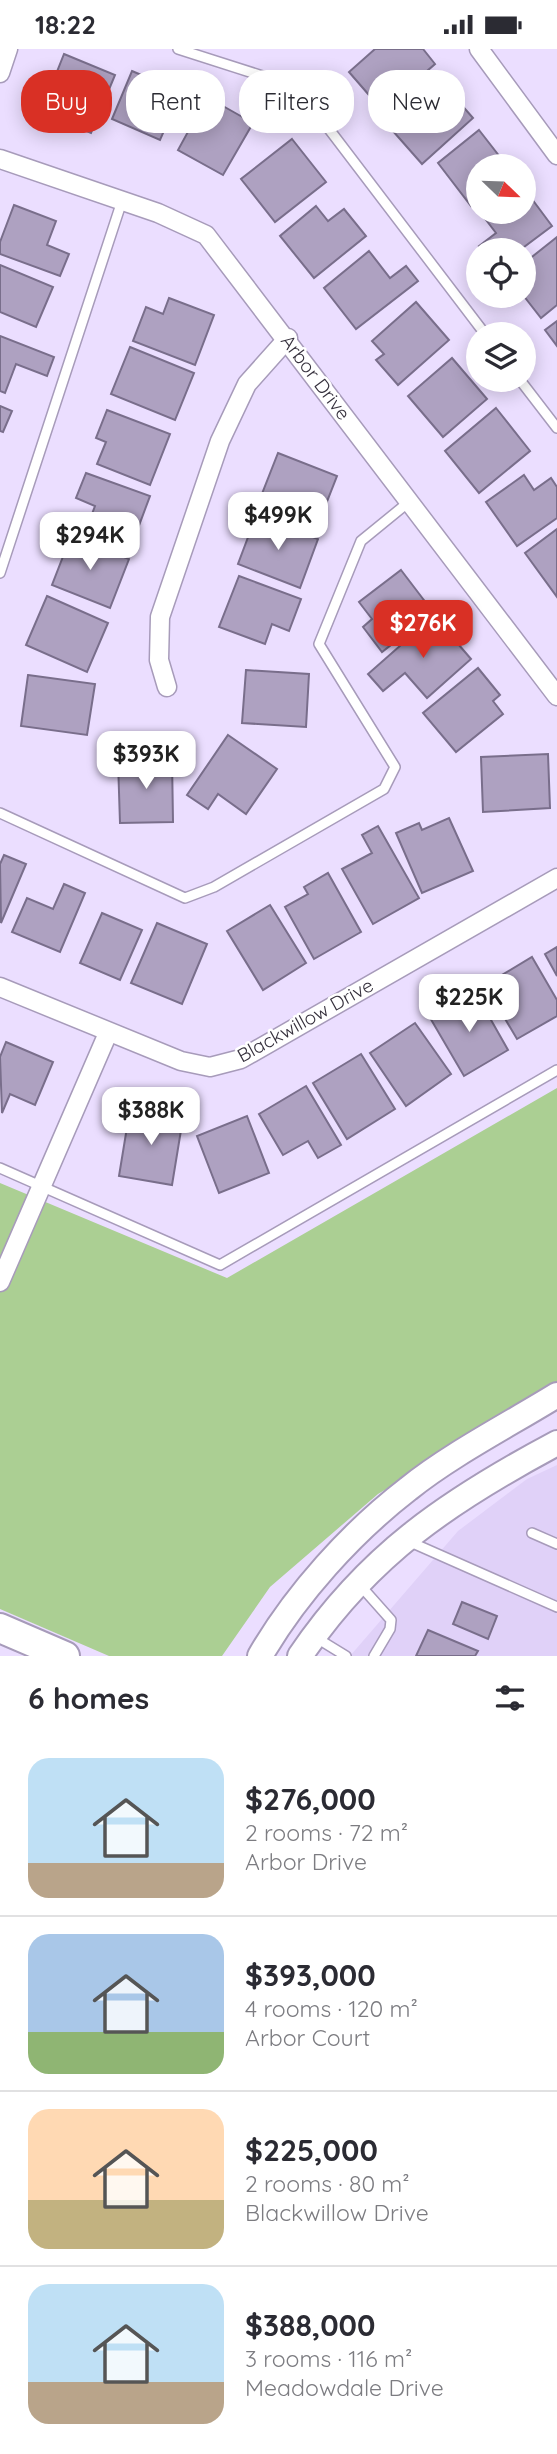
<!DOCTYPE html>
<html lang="en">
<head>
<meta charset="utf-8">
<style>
  :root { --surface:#fff; --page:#f2f2f3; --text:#2b2b33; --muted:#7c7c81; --line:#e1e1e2; --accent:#d93025 }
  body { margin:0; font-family:Quicksand,sans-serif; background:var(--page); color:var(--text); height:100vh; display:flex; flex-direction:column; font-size:26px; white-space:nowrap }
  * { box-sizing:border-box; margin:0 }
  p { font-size:23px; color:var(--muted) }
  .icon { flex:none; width:38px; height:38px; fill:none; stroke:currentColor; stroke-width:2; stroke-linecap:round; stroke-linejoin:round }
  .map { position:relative; height:1607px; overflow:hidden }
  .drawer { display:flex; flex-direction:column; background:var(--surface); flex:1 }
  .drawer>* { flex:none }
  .hud { position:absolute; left:21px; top:21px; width:516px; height:63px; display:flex; gap:14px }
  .needle { width:46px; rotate:113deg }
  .controls { position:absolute; left:466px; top:105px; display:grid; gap:14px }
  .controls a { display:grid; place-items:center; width:70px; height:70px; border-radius:50%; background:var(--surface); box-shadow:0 4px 18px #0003; font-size:35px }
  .price { position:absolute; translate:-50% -60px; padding:0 16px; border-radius:14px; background:#fff; color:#222; font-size:23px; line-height:46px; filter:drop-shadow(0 2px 4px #0008) }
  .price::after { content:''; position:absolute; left:50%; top:42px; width:21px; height:16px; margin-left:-10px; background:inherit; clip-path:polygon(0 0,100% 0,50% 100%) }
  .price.on { background:var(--accent); color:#fff }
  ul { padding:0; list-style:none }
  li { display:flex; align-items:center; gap:21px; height:175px; padding:0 28px }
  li+li { border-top:2px solid var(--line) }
  li span { display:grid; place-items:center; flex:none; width:196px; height:140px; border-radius:21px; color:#555 }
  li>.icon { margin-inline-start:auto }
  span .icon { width:84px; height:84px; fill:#fffc; stroke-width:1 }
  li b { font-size:30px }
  h2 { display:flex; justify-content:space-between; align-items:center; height:84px; padding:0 28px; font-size:30px }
  .chip { padding:0 24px; border-radius:28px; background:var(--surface); box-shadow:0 4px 18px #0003; font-size:24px; line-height:63px }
  .chip.on { background:var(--accent); color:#fff }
  .status { display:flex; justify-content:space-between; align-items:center; height:49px; padding:0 35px; background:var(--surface); direction:ltr }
  .status svg { height:19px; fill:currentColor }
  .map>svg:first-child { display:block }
  .built { fill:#e0d1f8 }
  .green { fill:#abcf93 }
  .building { fill:#aea1c1; stroke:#796e8b; stroke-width:2 }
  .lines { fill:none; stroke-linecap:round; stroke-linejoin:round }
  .lane-casing { stroke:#a79bba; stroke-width:12 }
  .street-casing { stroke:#a79bba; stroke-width:21 }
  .secondary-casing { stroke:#a79bba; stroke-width:28 }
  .primary-casing { stroke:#a79bba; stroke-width:32 }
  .lane { stroke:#fff; stroke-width:9 }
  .street { stroke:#fff; stroke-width:18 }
  .secondary { stroke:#fff; stroke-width:24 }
  .primary { stroke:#fff; stroke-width:28 }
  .labels { text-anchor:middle; stroke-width:5; stroke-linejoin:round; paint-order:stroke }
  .street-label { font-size:19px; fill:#35303c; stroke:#fff }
</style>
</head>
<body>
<div class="status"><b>18:22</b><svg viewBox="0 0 49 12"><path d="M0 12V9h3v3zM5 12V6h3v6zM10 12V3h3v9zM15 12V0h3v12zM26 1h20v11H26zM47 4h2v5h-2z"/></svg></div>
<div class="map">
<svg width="557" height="1607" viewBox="0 0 557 1607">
  <rect width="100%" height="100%" fill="#ebdeff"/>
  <!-- built -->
  <path class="built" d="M 557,1416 L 557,1607 L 350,1607 L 458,1482 L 527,1430 Z"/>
  <!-- green -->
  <path class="green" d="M 557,1039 L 557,1338 L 378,1445 L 270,1538 L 222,1607 L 109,1607 L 0,1560 L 0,1134 L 227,1229 Z"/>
  <!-- building -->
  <g class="building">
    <path d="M 375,0 L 423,0 L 435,15 L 382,61 L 349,23 Z"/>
    <path d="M 64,5 L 115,26 L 91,84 L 41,63 Z"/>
    <path d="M 132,22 L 181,43 L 160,91 L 112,70 Z"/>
    <path d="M 437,28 L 473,69 L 422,115 L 385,73 Z"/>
    <path d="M 207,48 L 253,74 L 223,126 L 178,101 Z"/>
    <path d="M 479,81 L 507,117 L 478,117 L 478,151 L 471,157 L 438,114 Z"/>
    <path d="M 292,90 L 326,133 L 275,173 L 241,130 Z"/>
    <path d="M 523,138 L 552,177 L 520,201 L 483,201 L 479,197 L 496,184 L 480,163 L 523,163 Z"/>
    <path d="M 14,156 L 56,172 L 47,196 L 69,205 L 60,227 L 0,205 L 0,193 Z"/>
    <path d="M 316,157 L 328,172 L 344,160 L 366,187 L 314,229 L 280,187 Z"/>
    <path d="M 557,188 L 557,256 L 541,269 L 523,246 L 523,215 Z"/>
    <path d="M 369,202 L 390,229 L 406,217 L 418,232 L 356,280 L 324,239 Z"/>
    <path d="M 0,216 L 53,238 L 36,278 L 0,263 Z"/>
    <path d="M 169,249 L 214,266 L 195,316 L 133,292 L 146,258 L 163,265 Z"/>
    <path d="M 416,253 L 449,291 L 398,336 L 376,311 L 384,305 L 372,292 Z"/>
    <path d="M 557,272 L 557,297 L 545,281 Z"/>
    <path d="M 0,287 L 54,308 L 47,327 L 16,315 L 5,344 L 0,342 Z"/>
    <path d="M 130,298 L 194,324 L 175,371 L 111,345 Z"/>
    <path d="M 452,309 L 487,350 L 443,388 L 408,347 Z"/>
    <path d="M 0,357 L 12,362 L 3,383 L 0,382 Z"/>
    <path d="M 496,359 L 530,402 L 479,444 L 445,402 Z"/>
    <path d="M 107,361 L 170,385 L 150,436 L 97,415 L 106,393 L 96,389 Z"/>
    <path d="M 278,404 L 337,427 L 317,478 L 258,455 Z"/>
    <path d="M 86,424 L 150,447 L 131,498 L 86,481 L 95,457 L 76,449 Z"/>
    <path d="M 524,426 L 534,441 L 551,429 L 557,438 L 557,469 L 517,497 L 486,453 Z"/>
    <path d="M 256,467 L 318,490 L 300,539 L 238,515 Z"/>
    <path d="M 557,480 L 557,548 L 525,504 Z"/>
    <path d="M 71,487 L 129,510 L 110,559 L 52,536 Z"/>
    <path d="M 401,521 L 433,563 L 382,603 L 363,578 L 372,570 L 359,553 Z"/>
    <path d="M 239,527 L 301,550 L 289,582 L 272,575 L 265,595 L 219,578 Z"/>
    <path d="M 47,547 L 108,574 L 87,623 L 26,596 Z"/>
    <path d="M 434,567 L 471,610 L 427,649 L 405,624 L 383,642 L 368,625 Z"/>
    <path d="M 478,619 L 500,646 L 493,652 L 503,665 L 456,703 L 423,664 Z"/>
    <path d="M 246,621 L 309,625 L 306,678 L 242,674 Z"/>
    <path d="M 28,626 L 95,635 L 87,686 L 21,677 Z"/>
    <path d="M 228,686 L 277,720 L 246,765 L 218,745 L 208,760 L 187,746 Z"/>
    <path d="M 548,705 L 550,759 L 483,763 L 481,708 Z"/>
    <path d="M 172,710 L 173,773 L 120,774 L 118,712 Z"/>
    <path d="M 449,769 L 473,822 L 422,844 L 396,784 L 419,774 L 422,781 Z"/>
    <path d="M 378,777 L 419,849 L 373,875 L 342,820 L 372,804 L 362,786 Z"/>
    <path d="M 4,806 L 26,815 L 1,874 L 0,815 Z"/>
    <path d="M 328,824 L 361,883 L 314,910 L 285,858 L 308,845 L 304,838 Z"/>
    <path d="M 64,835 L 85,844 L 60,903 L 12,883 L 27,849 L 53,860 Z"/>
    <path d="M 270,856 L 306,914 L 263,941 L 227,882 Z"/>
    <path d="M 102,864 L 142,881 L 120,931 L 80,914 Z"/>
    <path d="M 157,874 L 207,895 L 182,955 L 131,934 Z"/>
    <path d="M 557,898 L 557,927 L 545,905 Z"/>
    <path d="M 532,908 L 557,951 L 557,967 L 517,990 L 485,936 Z"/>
    <path d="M 478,948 L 508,1001 L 464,1027 L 429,967 L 458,950 L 462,958 Z"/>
    <path d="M 415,974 L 451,1025 L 406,1057 L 370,1004 Z"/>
    <path d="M 6,993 L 53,1013 L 35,1056 L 10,1045 L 2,1064 L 0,1008 Z"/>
    <path d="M 361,1005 L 395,1060 L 347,1090 L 313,1034 Z"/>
    <path d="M 306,1037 L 341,1096 L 318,1109 L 308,1092 L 283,1106 L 259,1065 Z"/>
    <path d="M 130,1060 L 183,1069 L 172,1136 L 119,1127 Z"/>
    <path d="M 247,1067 L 269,1124 L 219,1144 L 197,1087 Z"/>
    <path d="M 462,1553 L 497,1567 L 488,1590 L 453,1575 Z"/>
    <path d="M 428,1581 L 478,1602 L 475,1607 L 416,1607 Z"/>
  </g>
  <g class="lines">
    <defs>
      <g id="lane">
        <path d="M 178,0 L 297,38 L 485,285"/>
        <path d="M 520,331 L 557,379"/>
        <path d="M 0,524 L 122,152"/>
        <path d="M 0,764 L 185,849 L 214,838 L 384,740 L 395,718 L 319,595 L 361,492 L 410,452"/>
        <path d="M 0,1119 L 220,1216 L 557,1021"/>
        <path d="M 532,1484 L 557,1495"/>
        <path d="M 408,1492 L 557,1558"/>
        <path d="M 359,1535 L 391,1571 L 390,1580 L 374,1607"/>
        <path d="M 315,1588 L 346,1607"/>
      </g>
      <g id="street">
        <path d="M 479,0 L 557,106"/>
        <path d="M 0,24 L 8,0"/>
        <path d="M 0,110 L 158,164 L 206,186 L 557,647"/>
        <path d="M 167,638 L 159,611 L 160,568 L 220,392 L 247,335 L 288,289"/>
        <path d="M 0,938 L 181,1012 L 210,1018 L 241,1010 L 557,829"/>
        <path d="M 0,1233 L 108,984"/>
      </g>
      <g id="secondary">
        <path d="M 260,1607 C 296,1545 351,1484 408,1440 C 450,1406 510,1375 557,1346"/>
        <path d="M 300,1607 C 369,1505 450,1451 557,1394"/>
      </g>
      <path id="primary" d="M 0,1579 L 65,1607"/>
    </defs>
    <!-- lane casing -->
    <use href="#lane" class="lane-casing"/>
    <!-- street casing -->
    <use href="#street" class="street-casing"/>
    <!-- secondary casing -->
    <use href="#secondary" class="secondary-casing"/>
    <!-- primary casing -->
    <use href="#primary" class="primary-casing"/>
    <!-- lane -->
    <use href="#lane" class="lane"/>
    <!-- street -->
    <use href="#street" class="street"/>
    <!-- secondary -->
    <use href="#secondary" class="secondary"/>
    <!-- primary -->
    <use href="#primary" class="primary"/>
  </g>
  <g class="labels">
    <!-- street labels -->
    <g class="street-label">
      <text transform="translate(316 328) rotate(53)" y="7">Arbor Drive</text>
      <text transform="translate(305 971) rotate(-29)" y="7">Blackwillow Drive</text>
    </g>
  </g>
</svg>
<div class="controls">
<a><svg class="needle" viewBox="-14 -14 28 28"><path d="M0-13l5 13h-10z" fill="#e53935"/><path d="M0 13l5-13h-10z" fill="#7c7c81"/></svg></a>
<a><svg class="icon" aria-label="locate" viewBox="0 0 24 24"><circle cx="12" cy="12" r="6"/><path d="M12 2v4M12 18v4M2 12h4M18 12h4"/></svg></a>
<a><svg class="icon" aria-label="layers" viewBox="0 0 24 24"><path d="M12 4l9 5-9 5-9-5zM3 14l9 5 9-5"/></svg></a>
</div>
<b class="price" style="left:278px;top:503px">$499K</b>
<b class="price" style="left:90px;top:523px">$294K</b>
<b class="price on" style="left:423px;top:611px">$276K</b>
<b class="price" style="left:146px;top:742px">$393K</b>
<b class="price" style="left:469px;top:985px">$225K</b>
<b class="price" style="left:151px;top:1098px">$388K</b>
<div class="hud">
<a class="chip on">Buy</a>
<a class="chip">Rent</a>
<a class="chip">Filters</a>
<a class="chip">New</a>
</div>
</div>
<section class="drawer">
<h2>6 homes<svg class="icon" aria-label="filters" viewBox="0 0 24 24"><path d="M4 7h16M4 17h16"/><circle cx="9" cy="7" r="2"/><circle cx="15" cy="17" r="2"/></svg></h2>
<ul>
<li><span style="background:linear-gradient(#bfe0f5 75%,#b9a48a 0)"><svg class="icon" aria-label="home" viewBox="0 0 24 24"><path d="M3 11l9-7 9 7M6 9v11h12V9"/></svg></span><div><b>$276,000</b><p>2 rooms · 72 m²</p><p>Arbor Drive</p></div></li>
<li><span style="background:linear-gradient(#a9c7e8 70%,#8fb573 0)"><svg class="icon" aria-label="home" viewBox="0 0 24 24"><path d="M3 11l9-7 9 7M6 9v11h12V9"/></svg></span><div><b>$393,000</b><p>4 rooms · 120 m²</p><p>Arbor Court</p></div></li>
<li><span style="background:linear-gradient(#ffd9b3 65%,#c2b280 0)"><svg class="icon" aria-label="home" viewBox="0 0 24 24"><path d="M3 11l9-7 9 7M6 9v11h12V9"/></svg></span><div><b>$225,000</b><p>2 rooms · 80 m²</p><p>Blackwillow Drive</p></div></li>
<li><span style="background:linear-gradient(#bfe0f5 70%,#b9a48a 0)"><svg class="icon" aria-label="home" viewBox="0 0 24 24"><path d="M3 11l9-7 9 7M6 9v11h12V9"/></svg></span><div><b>$388,000</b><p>3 rooms · 116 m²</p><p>Meadowdale Drive</p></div></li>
</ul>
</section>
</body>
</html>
